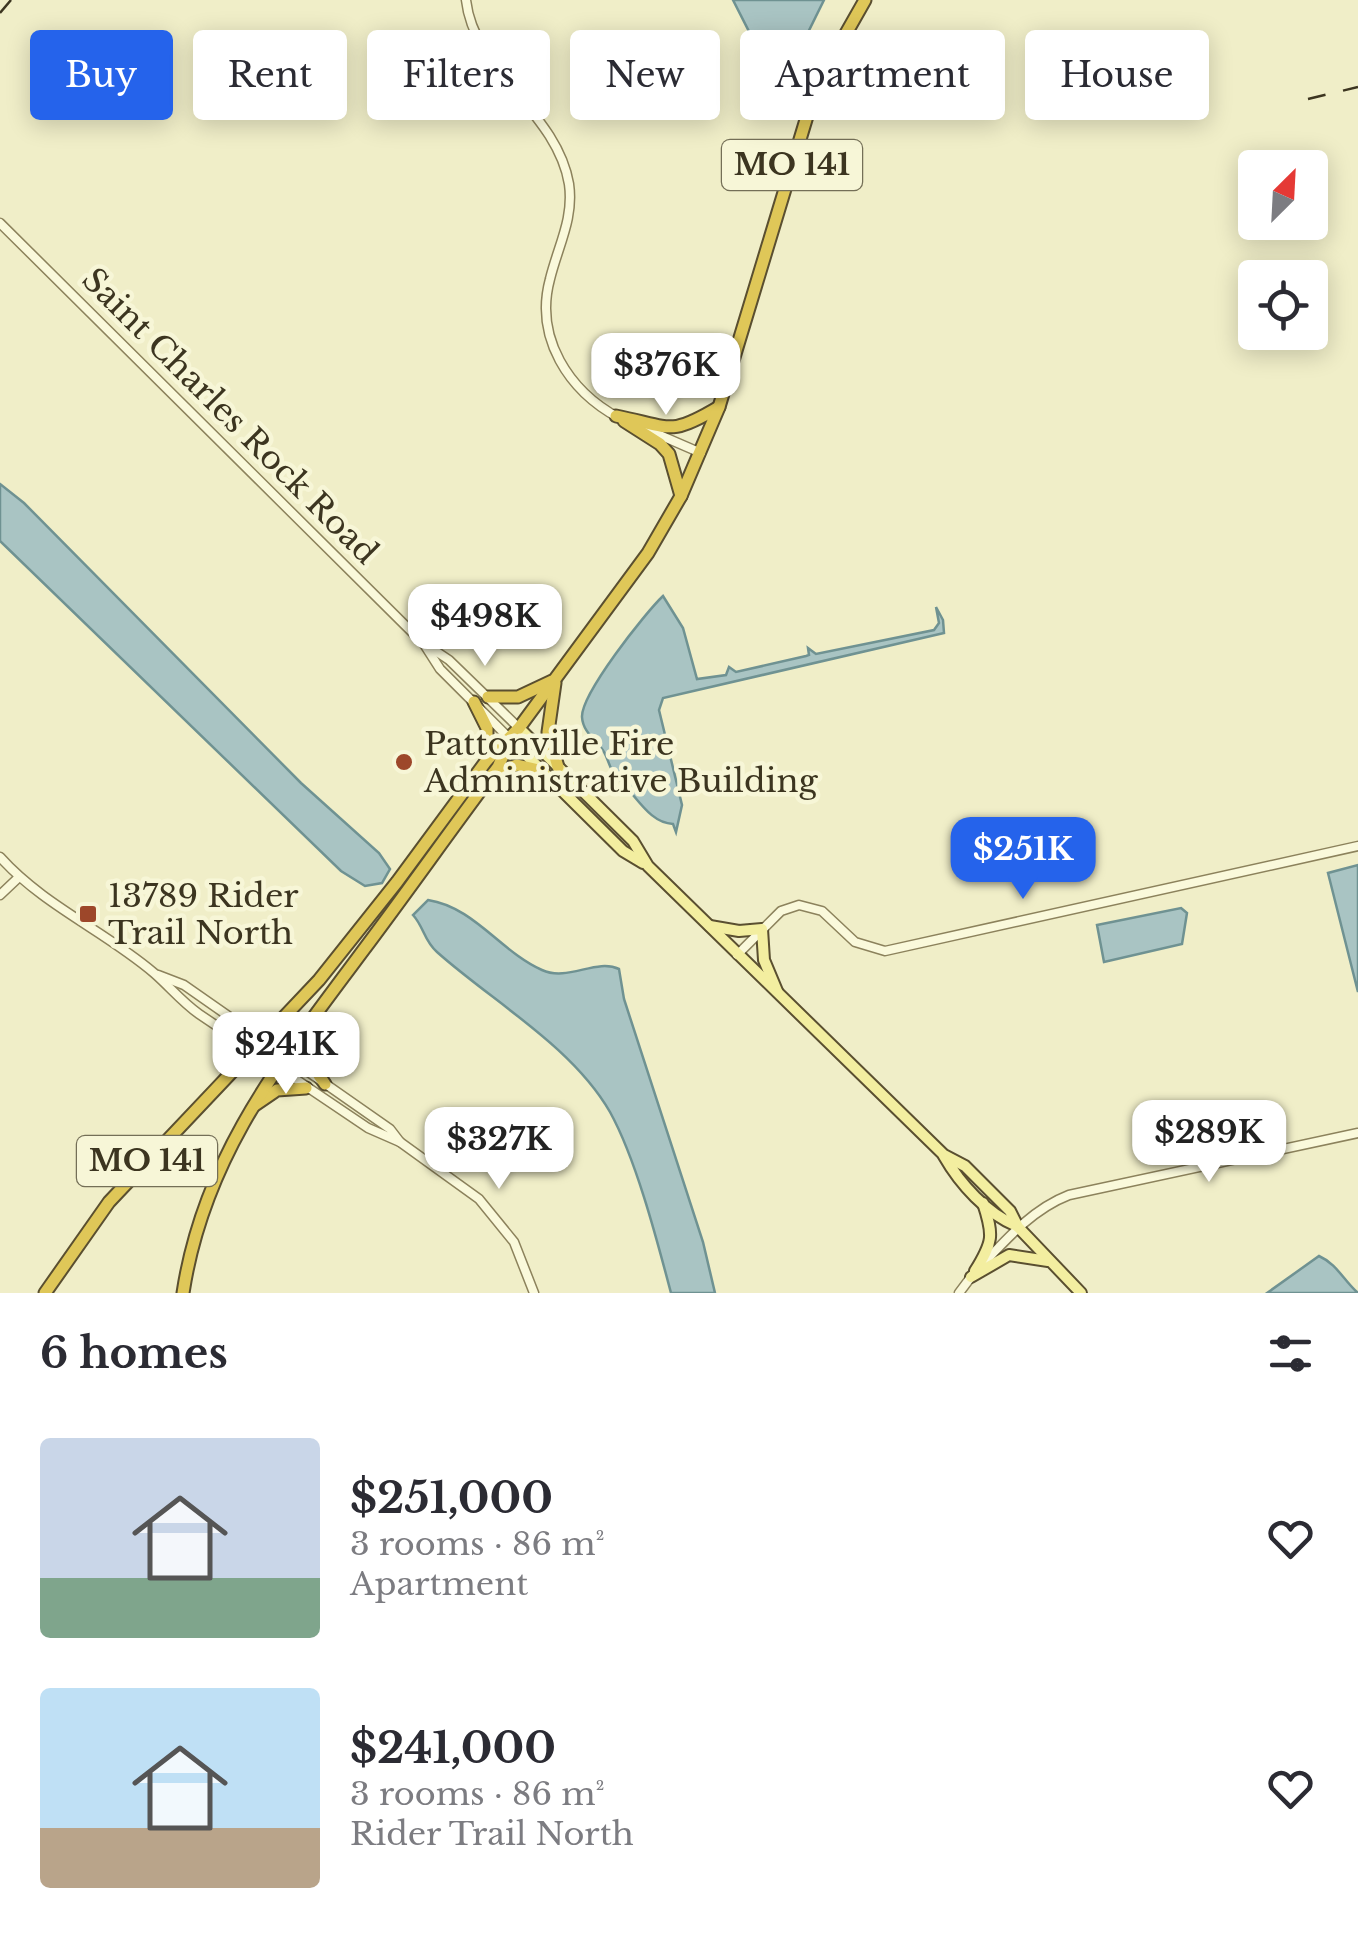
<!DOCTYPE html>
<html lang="en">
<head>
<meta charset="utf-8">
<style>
  :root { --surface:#fff; --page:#f7f7f7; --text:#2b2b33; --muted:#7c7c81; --accent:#2563eb }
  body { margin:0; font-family:"Libre Baskerville",serif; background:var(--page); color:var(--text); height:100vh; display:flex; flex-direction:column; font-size:38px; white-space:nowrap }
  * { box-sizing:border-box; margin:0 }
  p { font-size:32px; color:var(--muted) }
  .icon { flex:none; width:55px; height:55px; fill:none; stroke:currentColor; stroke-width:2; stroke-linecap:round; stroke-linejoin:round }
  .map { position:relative; height:1293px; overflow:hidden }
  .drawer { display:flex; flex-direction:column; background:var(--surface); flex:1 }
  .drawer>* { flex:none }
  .hud { position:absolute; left:30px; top:30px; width:1300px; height:90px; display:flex; gap:20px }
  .needle { width:65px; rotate:24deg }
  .buttons { position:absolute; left:1238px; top:150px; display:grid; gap:20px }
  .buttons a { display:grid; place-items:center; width:90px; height:90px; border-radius:10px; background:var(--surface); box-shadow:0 5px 25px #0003; font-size:50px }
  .price { position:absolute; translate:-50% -85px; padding:0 22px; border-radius:20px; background:#fff; color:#222; font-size:32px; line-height:65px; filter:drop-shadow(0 2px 5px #0008) }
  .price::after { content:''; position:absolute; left:50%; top:60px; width:30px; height:22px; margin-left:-15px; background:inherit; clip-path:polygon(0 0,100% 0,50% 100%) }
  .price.current { background:var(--accent); color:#fff }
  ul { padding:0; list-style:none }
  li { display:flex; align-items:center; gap:30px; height:250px; padding:0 40px }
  li span { display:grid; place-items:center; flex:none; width:280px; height:200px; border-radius:10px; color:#555 }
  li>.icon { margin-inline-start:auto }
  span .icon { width:120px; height:120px; fill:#fffc; stroke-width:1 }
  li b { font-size:42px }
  h2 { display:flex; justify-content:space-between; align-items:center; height:120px; padding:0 40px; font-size:42px }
  .chip { padding:0 35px; border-radius:10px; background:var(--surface); box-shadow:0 5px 25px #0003; font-size:35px; line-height:90px }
  .chip.current { background:var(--accent); color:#fff }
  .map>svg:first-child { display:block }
  .water { fill:#a9c4c3; stroke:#6f9292; stroke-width:2.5 }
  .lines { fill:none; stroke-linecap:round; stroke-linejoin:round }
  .minor-casing { stroke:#8c825c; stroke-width:11 }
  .major-casing { stroke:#5a4f30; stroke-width:14 }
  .highway-casing { stroke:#5a4f30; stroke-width:15 }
  .minor { stroke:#faf9db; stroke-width:8 }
  .major { stroke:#f3eea0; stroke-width:10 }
  .highway { stroke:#dfc758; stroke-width:11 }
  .rail { stroke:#3c3520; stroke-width:2.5; stroke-dasharray:18 18; stroke-linecap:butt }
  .poi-dot { fill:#9d472a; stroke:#f7f6d7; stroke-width:4 }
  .labels { text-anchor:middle; stroke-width:9; stroke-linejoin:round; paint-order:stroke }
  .shield { fill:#f7f6d7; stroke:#746f57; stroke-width:2.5 }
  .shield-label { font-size:30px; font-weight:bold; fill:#3c3520 }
  .street-label { font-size:32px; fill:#3c3520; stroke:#f7f6d7 }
  .poi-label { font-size:32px; fill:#3c3520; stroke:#f7f6d7; text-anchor:start }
</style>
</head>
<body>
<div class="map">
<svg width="1358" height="1293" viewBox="0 0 1358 1293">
  <rect width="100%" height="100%" fill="#f0eec8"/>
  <!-- water -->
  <g class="water">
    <path d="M 733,0 L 824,0 L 785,79 L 777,79 L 762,57 Z"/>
    <path d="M 0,484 L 24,503 L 301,783 L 379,853 L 390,869 L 382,883 L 365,886 L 341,871 L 0,541 Z"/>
    <path d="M 663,596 L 683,628 L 697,679 L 726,675 L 729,667 L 736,672 L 806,656 L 809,655 L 808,648 L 816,654 L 934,630 L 939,623 L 936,607 L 943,620 L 944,633 L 663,698 L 659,710 L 682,805 L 676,832 L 673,824 C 652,823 640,802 626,787 C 611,771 614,776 606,756 C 601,742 583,735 582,717 C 581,694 645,613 663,596 Z"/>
    <path d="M 1358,865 L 1358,992 L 1328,873 Z"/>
    <path d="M 428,900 C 474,907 501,952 542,970 C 568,982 596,958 619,969 L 624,999 L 703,1242 L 715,1293 L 671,1293 C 657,1240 636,1159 610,1112 C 572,1046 493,1002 437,952 C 424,941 424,927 413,915 Z"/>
    <path d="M 1181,908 L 1187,913 L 1182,944 L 1104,962 L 1097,925 Z"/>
    <path d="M 1319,1256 C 1337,1264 1344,1281 1358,1293 L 1267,1293 Z"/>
  </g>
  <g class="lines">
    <defs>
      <g id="minor">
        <path d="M 466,0 C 474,72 557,112 569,184 C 574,219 558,246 550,279 C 534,338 569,391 619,418"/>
        <path d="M 0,223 L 424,644 L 440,669 L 510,739"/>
        <path d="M 641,427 L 701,453"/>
        <path d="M 428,646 L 449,660 L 519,728"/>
        <path d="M 0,857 C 44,906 105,931 154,973 C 170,987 182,1002 199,1014 L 368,1128 L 400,1142 L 479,1199 L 514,1242 L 534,1293"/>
        <path d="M 0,895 L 18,878"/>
        <path d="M 737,955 L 781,911 L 799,905 L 822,911 L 855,942 L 885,951 L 1358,846"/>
        <path d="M 158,975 L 184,985 L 390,1129 L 400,1142"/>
        <path d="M 984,1263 C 1009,1236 1035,1208 1069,1195 L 1358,1133"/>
        <path d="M 959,1293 L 974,1273"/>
      </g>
      <g id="major">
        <path d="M 519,728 L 633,841 L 648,866 L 944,1155 L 965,1166 L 1010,1211 L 1018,1227 L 1081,1293"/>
        <path d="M 510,739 L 623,851 L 643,863"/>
        <path d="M 710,926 L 739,931 L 762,929 L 764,960 L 777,991"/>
        <path d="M 944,1156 C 960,1184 987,1214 1017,1226"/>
        <path d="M 975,1271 C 993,1242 994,1236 983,1203"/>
        <path d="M 971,1277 L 1009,1255 L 1048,1261"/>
      </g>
      <g id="highway">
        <path d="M 616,416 C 671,427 669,437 719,407"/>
        <path d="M 624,421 L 660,444 L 669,454 L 681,496"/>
        <path d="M 555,683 L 548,732 L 558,767"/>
        <path d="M 488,697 L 518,697 L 552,681"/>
        <path d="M 474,702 L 487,728 L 487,760"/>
        <path d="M 493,774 L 517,765 L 543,771"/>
        <path d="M 313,1023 C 307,1049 309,1063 325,1084"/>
        <path d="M 255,1105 L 277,1090 L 306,1088"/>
        <path d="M 45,1293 L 109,1202 L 319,980 L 397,882 L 487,760 L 519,728 L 648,553 L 681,496 L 719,407 L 808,113 L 823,74 L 865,0"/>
        <path d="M 183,1293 C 204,1155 282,1060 362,952 C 408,891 452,828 498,767 L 509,743"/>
      </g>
    </defs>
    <!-- minor casing -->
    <use href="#minor" class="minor-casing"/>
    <!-- major casing -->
    <use href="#major" class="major-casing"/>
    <!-- highway casing -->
    <use href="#highway" class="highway-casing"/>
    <!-- minor -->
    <use href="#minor" class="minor"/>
    <!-- major -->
    <use href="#major" class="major"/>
    <!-- highway -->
    <use href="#highway" class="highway"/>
    <!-- rail -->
    <g class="rail">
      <path d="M 0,13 L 11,0"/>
      <path d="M 1308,99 L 1358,87"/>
    </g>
  </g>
  <!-- markers -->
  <g class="poi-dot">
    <circle cx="404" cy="762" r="10"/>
    <rect x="78" y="904" width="20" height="20" rx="5"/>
  </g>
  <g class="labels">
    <!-- shield labels -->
    <g class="shield">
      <rect x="722" y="140" width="140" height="50" rx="8"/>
      <rect x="77" y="1136" width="140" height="50" rx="8"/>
    </g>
    <g class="shield-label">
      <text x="792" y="175">MO 141</text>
      <text x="147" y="1171">MO 141</text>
    </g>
    <!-- street labels -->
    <g class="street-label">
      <text transform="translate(230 416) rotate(45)" y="11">Saint Charles Rock Road</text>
    </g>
    <!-- poi labels -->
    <g class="poi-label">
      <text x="424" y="755">Pattonville Fire<tspan x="424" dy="37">Administrative Building</tspan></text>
      <text x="108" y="907">13789 Rider<tspan x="108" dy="37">Trail North</tspan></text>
    </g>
  </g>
</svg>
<div class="buttons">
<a><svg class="needle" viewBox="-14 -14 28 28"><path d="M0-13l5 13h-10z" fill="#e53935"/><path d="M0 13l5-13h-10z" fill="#7c7c81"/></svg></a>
<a><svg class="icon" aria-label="locate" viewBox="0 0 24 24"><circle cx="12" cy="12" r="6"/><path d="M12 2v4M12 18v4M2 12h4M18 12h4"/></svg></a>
</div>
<b class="price" style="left:666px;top:418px">$376K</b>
<b class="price" style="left:485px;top:669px">$498K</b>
<b class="price current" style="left:1023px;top:902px">$251K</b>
<b class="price" style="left:286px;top:1097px">$241K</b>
<b class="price" style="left:1209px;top:1185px">$289K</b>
<b class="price" style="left:499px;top:1192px">$327K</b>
<div class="hud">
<a class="chip current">Buy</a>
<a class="chip">Rent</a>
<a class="chip">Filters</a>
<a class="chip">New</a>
<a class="chip">Apartment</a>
<a class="chip">House</a>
</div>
</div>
<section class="drawer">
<h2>6 homes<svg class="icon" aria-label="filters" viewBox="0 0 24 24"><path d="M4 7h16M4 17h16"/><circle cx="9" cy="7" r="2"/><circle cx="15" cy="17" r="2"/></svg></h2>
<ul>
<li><span style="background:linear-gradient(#c9d6e8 70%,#7fa58c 0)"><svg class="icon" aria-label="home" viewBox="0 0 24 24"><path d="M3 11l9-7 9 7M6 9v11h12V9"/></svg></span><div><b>$251,000</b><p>3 rooms · 86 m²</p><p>Apartment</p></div><svg class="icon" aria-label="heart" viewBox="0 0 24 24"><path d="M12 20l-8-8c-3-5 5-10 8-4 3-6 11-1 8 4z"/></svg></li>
<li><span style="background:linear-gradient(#bfe0f5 70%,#b9a48a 0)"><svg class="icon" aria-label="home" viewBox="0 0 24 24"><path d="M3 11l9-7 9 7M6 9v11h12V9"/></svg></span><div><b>$241,000</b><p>3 rooms · 86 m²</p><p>Rider Trail North</p></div><svg class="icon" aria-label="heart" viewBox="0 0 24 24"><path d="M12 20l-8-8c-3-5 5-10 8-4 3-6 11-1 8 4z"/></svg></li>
</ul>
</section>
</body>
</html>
